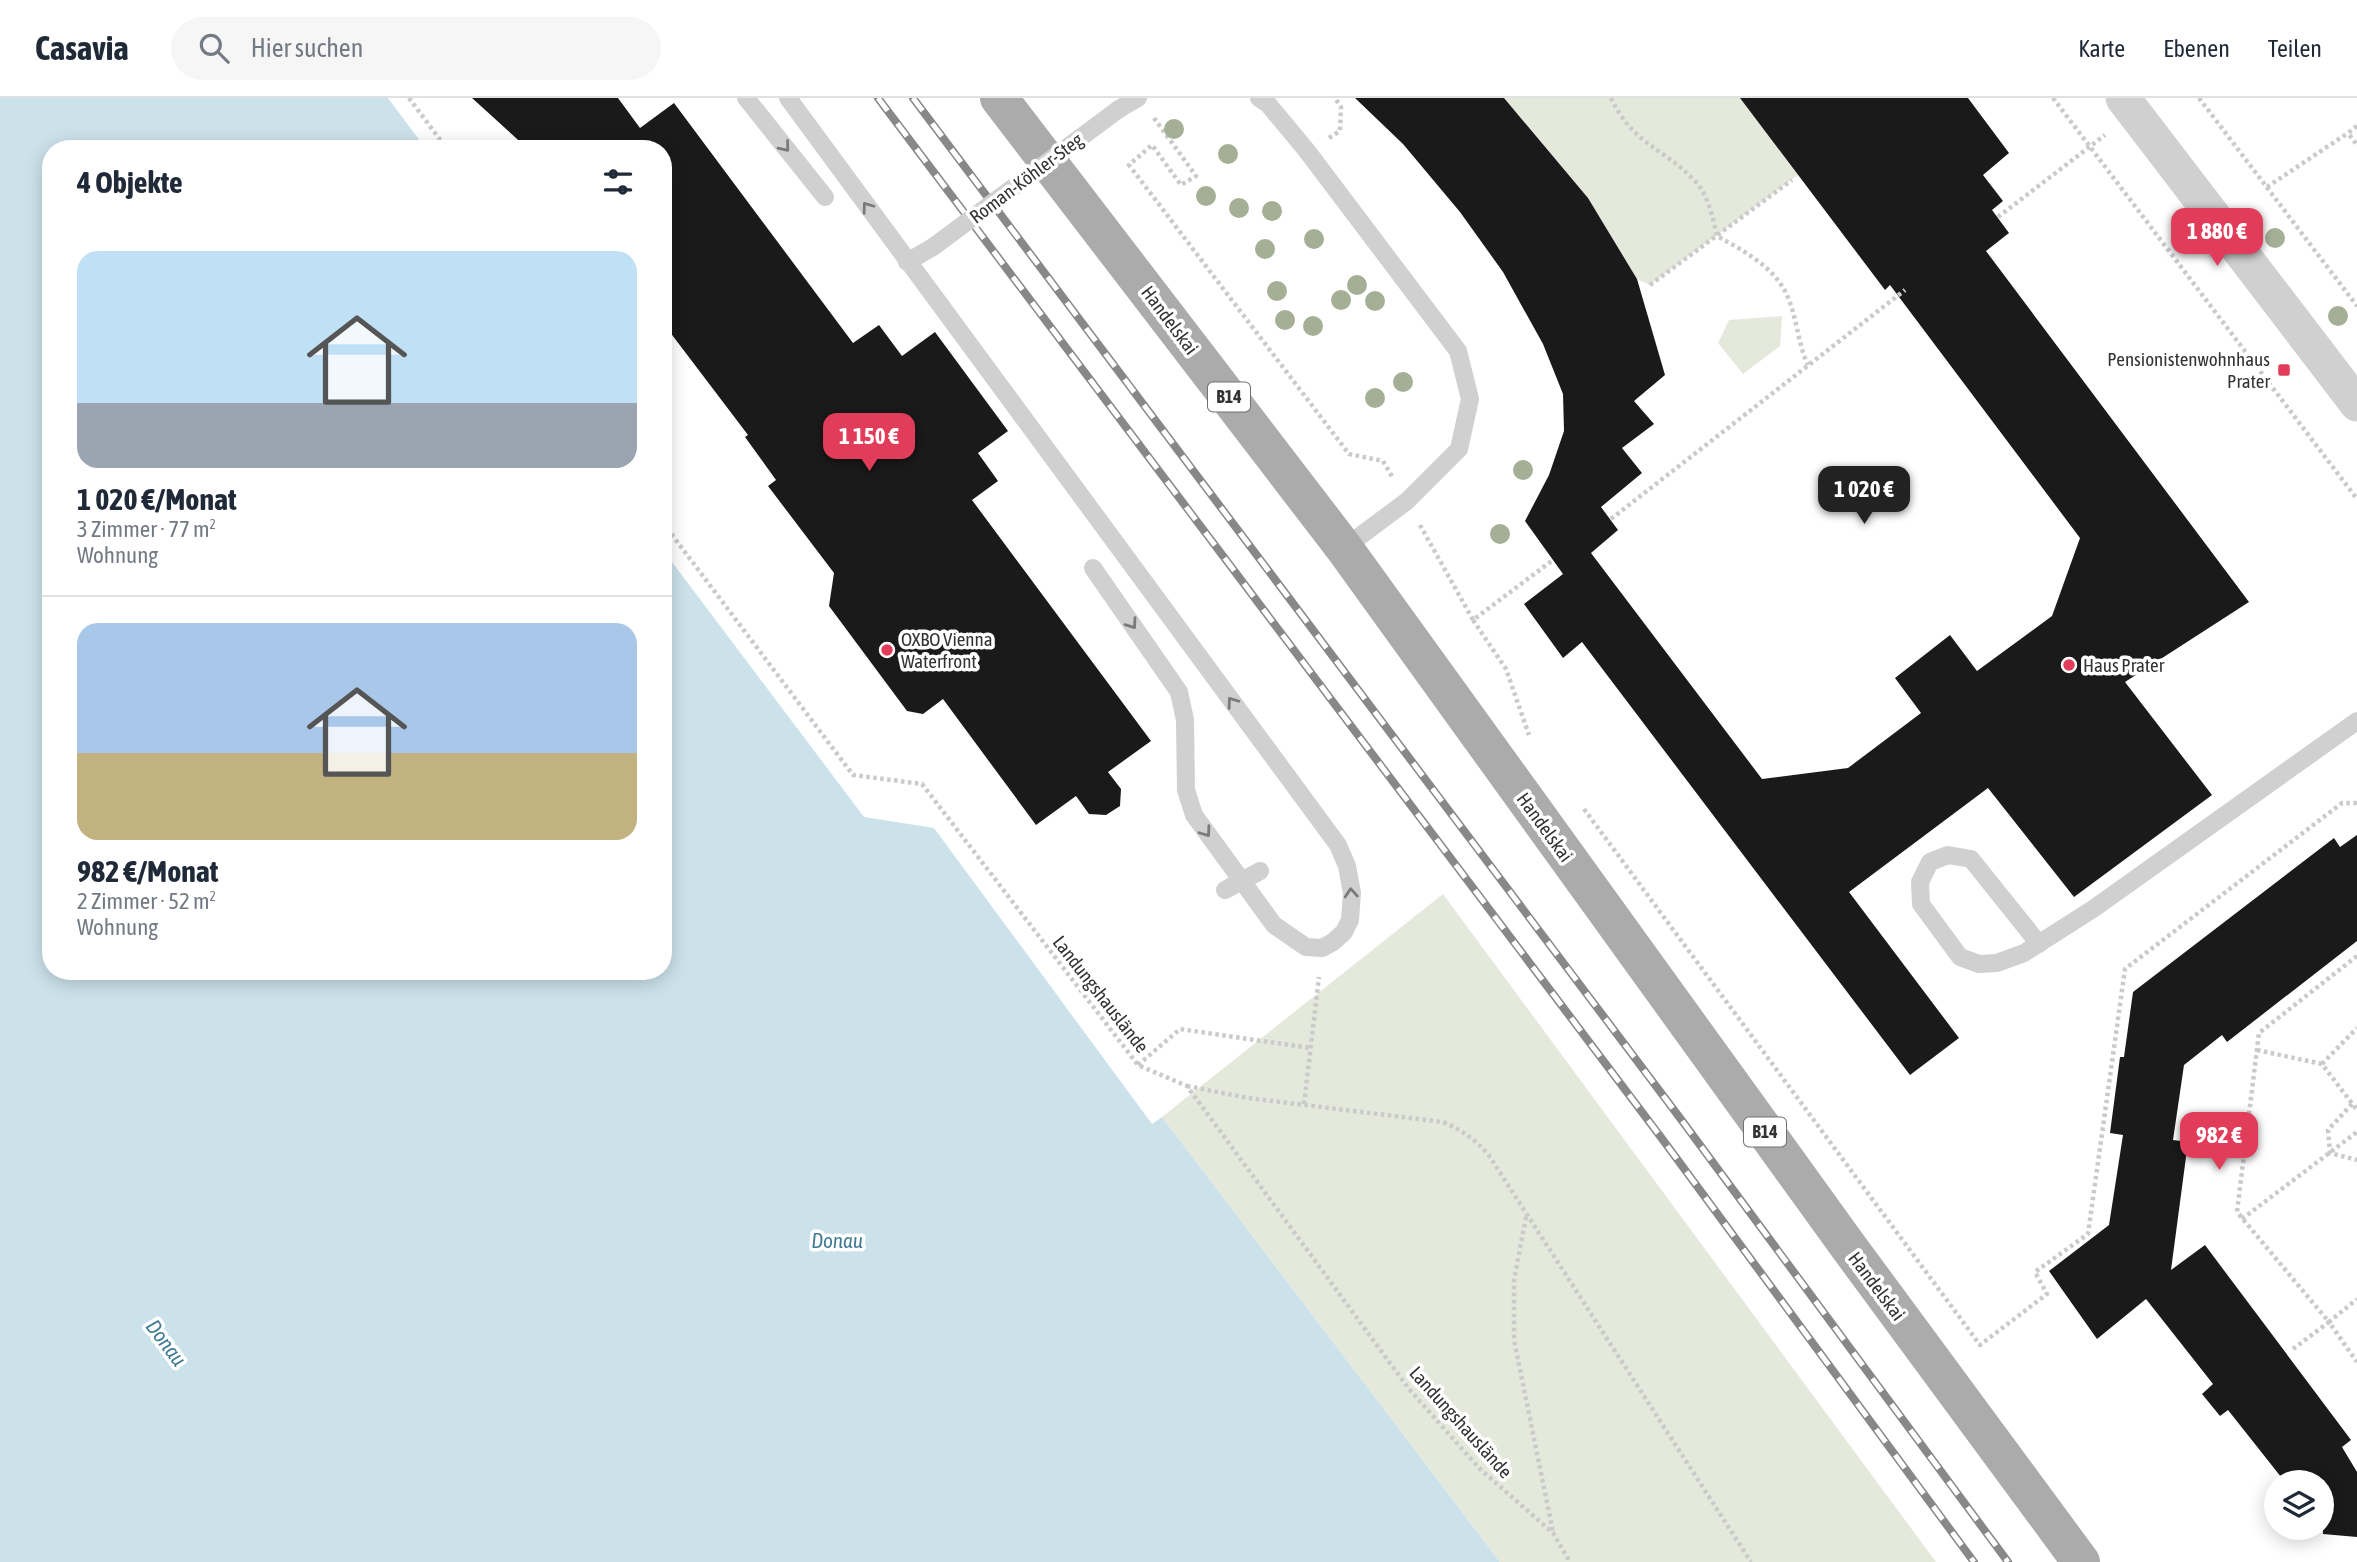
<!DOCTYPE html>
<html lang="de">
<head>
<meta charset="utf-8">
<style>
  :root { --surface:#fff; --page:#f6f6f7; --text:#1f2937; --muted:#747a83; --line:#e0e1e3; --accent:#e13d5a }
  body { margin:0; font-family:"Asap Condensed",sans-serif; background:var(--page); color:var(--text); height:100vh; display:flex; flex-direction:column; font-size:26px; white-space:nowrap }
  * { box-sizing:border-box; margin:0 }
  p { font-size:23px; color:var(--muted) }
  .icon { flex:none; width:38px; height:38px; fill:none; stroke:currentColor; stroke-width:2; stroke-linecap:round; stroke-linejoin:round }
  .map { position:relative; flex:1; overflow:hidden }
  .sheet { position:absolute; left:42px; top:42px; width:630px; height:840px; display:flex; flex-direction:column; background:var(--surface); border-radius:28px; box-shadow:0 4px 18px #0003 }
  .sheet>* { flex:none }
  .tools { position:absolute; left:2264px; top:1372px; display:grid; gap:14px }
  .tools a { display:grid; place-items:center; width:70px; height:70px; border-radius:50%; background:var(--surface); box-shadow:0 4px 18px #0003; font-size:35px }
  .price { position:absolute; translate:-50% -60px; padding:0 16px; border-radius:14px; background:var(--accent); color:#fff; font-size:23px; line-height:46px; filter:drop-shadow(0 2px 4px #0008) }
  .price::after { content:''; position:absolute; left:50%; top:42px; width:21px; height:16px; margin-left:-10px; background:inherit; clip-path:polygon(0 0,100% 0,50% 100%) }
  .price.on { background:#222; color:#fff }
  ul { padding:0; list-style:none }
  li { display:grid; align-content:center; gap:14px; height:371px; padding:0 35px }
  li+li { border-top:2px solid var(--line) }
  li span { display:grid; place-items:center; height:217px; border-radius:21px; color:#555 }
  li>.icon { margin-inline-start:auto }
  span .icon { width:126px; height:126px; fill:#fffc; stroke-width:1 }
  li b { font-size:30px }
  h2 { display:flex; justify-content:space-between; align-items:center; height:84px; padding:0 35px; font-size:30px }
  header { display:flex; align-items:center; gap:42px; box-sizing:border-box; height:98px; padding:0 35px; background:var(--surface); border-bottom:2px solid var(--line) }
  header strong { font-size:33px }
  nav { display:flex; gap:38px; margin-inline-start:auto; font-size:24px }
  .search { width:490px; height:63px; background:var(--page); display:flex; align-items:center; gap:18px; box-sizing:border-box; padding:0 24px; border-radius:38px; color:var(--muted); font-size:26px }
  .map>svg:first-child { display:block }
  .green { fill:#e4e9dc }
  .water { fill:#cce2eb }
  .building { fill:#1a1a1a }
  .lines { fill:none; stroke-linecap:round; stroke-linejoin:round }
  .path { stroke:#cacaca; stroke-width:4.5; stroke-dasharray:3.5 3.5; stroke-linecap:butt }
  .lane { stroke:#d0d0d0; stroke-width:18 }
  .street { stroke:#d0d0d0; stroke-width:35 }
  .primary { stroke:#ababab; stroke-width:38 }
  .rail-casing { stroke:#888; stroke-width:8 }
  .rail { stroke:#fff; stroke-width:5; stroke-dasharray:16; stroke-linecap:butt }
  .lane-bridge { stroke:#d0d0d0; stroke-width:18 }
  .tree { fill:#a4af96 }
  .oneway { stroke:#7a7a7a }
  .poi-dot { fill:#e13d5a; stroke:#fff; stroke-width:2.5 }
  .labels { text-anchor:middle; stroke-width:7; stroke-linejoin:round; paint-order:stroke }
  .shield { fill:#fff; stroke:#707070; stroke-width:2 }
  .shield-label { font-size:18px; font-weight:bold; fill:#333 }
  .street-label { font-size:19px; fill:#333; stroke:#fff }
  .poi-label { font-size:19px; fill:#333; stroke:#fff; text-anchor:start }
  .water-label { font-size:21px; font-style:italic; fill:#417c94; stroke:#fff }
</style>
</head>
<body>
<header>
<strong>Casavia</strong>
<div class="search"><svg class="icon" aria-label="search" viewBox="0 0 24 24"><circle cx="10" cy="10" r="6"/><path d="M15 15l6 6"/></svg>Hier suchen</div>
<nav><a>Karte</a><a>Ebenen</a><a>Teilen</a></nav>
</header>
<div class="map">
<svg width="2357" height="1464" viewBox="0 0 2357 1464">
  <rect width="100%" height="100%" fill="#fff"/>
  <!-- green -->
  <g class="green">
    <path d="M 1504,0 L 1740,0 L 1798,77 L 1650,187 L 1637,181 L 1588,100 Z"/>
    <path d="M 1782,218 L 1780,248 L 1743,276 L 1718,245 L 1729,222 Z"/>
    <path d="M 1443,796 L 1936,1464 L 1500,1464 L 1162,1019 Z"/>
  </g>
  <!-- water -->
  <path class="water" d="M 0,0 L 388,0 L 426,51 L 51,51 L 51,873 L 663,873 L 663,452 L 864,719 L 934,730 L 1152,1026 L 1162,1019 L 1500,1464 L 0,1464 Z"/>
  <!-- building -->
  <g class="building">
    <path d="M 472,0 L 618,0 L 640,30 L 674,5 L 853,245 L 879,227 L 902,258 L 935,234 L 1008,333 L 978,355 L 998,383 L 972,402 L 1151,643 L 1108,674 L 1121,691 L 1120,708 L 1106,717 L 1089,716 L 1076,698 L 1036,727 L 943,601 L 923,616 L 907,613 L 829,508 L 834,475 L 768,388 L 776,382 L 745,339 L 748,337 L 663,225 L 663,51 L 528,51 Z"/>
    <path d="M 1355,0 L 1504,0 L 1588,100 L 1637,181 L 1665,277 L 1634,303 L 1654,326 L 1622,350 L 1642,375 L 1601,409 L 1618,432 L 1591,455 L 1762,681 L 1848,670 L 1921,615 L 1895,580 L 1950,537 L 1977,573 L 2052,518 L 2080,440 L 1890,187 L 1885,192 L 1740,0 L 1968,0 L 2009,55 L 1983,77 L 2003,103 L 1992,112 L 2009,135 L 1986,153 L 2249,504 L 2125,584 L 2212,697 L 2074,799 L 1988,690 L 1849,794 L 1959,940 L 1910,977 L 1582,544 L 1563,560 L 1524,506 L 1563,476 L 1525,423 L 1549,377 L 1564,333 L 1563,296 L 1543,246 L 1503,174 L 1460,114 L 1403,46 Z"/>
    <path d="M 2357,737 L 2357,843 L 2227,944 L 2222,937 L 2184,967 L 2173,1042 L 2188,1044 L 2171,1172 L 2205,1147 L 2351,1342 L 2342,1349 L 2357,1374 L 2357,1439 L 2323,1436 L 2322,1384 L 2285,1384 L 2228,1312 L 2220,1318 L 2202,1296 L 2213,1286 L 2146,1201 L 2097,1241 L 2049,1173 L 2109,1127 L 2123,1037 L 2110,1035 L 2120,959 L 2124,959 L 2133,894 L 2334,740 L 2340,749 Z"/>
  </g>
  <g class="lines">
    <!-- path -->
    <g class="path">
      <path d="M 409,0 L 447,51"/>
      <path d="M 1611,0 C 1633,47 1664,50 1695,83 C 1708,96 1713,121 1717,138 C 1742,152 1771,167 1785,193 C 1797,216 1797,244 1808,267"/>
      <path d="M 2053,0 L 2357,401"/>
      <path d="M 2199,0 L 2357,208"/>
      <path d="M 1154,20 L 1196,78 L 1181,87 L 1152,47 L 1129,67 L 1349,356 L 1383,363 L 1393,380"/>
      <path d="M 2357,28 L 2348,35 L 2357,47"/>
      <path d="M 1329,40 L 1340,33 L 1341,9 L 1335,0"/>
      <path d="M 2267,89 L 2348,35"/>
      <path d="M 1998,119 L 2105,37"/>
      <path d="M 1650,187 L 1792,82"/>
      <path d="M 1611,421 L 1905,192"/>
      <path d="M 663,425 L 853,677 L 922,686 L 1138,967 L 1187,988 L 1409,1291 L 1480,1371 L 1553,1435 L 1570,1464"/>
      <path d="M 1420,427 L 1473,522 L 1553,462"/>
      <path d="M 1473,522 L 1506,571 L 1529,637"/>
      <path d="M 1584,711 L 1980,1247 L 2047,1196 L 2035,1174 L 2088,1136 L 2125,871 L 2342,705 L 2357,705"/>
      <path d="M 2357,858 L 2259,935 L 2237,1114 L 2329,1224 L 2357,1201"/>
      <path d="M 2257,952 L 2322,966 L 2357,1012"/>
      <path d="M 2322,966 L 2357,930"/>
      <path d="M 1138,967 L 1180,931 L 1310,950"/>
      <path d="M 1187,988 L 1248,1000 L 1443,1024 C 1462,1032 1474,1041 1488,1056 L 1751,1464"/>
      <path d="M 1304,1006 L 1319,879"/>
      <path d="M 2352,1006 L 2328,1032 L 2330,1055 L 2357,1062"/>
      <path d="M 1526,1119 L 1514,1182 L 1514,1242 L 1553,1434"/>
      <path d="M 2242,1121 L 2357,1034"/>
      <path d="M 2293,1251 L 2329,1224 L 2357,1264"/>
    </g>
    <!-- lane -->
    <g class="lane">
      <path d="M 746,0 L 825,99"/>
      <path d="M 788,0 L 1338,747 L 1347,768 L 1352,795 L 1350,822 L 1344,834 L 1333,844 L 1322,850 L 1306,849 L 1274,827 L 1194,717 L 1186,692 L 1185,622 L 1179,594 L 1093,470"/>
      <path d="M 1259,0 L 1268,6 L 1307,53 L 1458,253 L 1470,301 L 1459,351 L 1407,403 L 1344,450"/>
      <path d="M 1119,11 L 1138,0"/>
      <path d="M 907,164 L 933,149"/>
      <path d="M 1225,792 L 1260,773"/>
      <path d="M 2039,846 L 1971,761 L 1948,757 L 1930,764 L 1920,784 L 1921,806 L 1960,859 L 1979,866 L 1997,865 L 2024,855 L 2093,811 L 2357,623"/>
    </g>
    <!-- street -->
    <path class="street" d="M 2123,0 L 2357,306"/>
    <!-- primary -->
    <path class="primary" d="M 999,0 L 1344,450 L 1848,1148 L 2081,1464"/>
    <defs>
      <g id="rail">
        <path d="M 878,0 L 1663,1042 L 1974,1464"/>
        <path d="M 913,0 L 1683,1024 L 2008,1464"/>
      </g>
    </defs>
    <!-- rail casing -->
    <use href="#rail" class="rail-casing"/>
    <!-- rail -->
    <use href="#rail" class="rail"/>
    <!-- lane-bridge -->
    <path class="lane-bridge" d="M 933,149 L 1119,11"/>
  </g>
  <!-- trees -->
  <g class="tree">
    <circle cx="1174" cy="31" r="10"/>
    <circle cx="1228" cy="56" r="10"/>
    <circle cx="1206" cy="98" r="10"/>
    <circle cx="1239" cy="110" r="10"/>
    <circle cx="1272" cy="113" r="10"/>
    <circle cx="2275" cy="140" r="10"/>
    <circle cx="1314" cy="141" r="10"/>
    <circle cx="1265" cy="151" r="10"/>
    <circle cx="1357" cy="187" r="10"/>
    <circle cx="1277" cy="193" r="10"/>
    <circle cx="1341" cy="202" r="10"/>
    <circle cx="1375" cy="203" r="10"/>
    <circle cx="2338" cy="218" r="10"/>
    <circle cx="1285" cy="222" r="10"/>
    <circle cx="1313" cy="228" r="10"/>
    <circle cx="1403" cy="284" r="10"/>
    <circle cx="1375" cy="300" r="10"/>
    <circle cx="1523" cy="372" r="10"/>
    <circle cx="1500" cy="436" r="10"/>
  </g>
  <!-- one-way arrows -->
  <defs><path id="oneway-chevron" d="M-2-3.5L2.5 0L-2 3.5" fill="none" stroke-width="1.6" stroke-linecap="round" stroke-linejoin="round" transform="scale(1.75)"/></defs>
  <g class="oneway">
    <use href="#oneway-chevron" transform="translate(785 49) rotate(51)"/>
    <use href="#oneway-chevron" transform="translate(867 109) rotate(-126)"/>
    <use href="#oneway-chevron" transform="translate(1132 526) rotate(55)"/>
    <use href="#oneway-chevron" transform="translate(1232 604) rotate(-126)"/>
    <use href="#oneway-chevron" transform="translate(1206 734) rotate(54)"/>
    <use href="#oneway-chevron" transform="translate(1351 795) rotate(-94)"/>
  </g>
  <!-- markers -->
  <g class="poi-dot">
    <rect x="2277" y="265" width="14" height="14" rx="3.5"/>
    <circle cx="887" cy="552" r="7"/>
    <circle cx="2069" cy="567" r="7"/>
  </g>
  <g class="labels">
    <!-- shield labels -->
    <g class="shield">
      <rect x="1208" y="284.5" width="42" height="29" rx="5"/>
      <rect x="1744" y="1019.5" width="42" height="29" rx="5"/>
    </g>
    <g class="shield-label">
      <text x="1229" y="305">B14</text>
      <text x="1765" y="1040">B14</text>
    </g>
    <!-- street labels -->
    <g class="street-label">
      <text transform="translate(1026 80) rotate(-37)" y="7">Roman-Köhler-Steg</text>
      <text transform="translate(1170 222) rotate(53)" y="7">Handelskai</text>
      <text transform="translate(1545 729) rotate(54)" y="7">Handelskai</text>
      <text transform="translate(1101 896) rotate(52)" y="7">Landungshauslände</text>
      <text transform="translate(1877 1188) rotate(53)" y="7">Handelskai</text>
      <text transform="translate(1461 1324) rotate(48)" y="7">Landungshauslände</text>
    </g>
    <!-- poi labels -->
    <g class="poi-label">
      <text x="2270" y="268" text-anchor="end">Pensionistenwohnhaus<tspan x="2270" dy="22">Prater</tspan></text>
      <text x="901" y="548">OXBO Vienna<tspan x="901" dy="22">Waterfront</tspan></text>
      <text x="2083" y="574">Haus Prater</text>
    </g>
    <!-- water labels -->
    <g class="water-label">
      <text x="837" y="1150">Donau</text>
      <text transform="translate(166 1245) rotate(53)" y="7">Donau</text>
    </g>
  </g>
</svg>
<div class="tools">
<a><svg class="icon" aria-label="layers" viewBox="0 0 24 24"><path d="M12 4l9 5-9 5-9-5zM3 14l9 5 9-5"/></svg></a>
</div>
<b class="price" style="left:2217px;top:170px">1 880 €</b>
<b class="price" style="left:869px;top:375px">1 150 €</b>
<b class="price on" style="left:1864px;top:428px">1 020 €</b>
<b class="price" style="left:2219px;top:1074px">982 €</b>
<section class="sheet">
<h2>4 Objekte<svg class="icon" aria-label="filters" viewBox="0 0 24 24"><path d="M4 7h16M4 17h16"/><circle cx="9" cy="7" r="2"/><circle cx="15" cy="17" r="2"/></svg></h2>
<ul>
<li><span style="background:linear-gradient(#bfe0f5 70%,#9aa5b1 0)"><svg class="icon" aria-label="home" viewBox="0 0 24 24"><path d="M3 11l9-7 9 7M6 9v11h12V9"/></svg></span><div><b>1 020 €/Monat</b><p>3 Zimmer · 77 m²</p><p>Wohnung</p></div></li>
<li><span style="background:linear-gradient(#a9c7e8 60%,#c2b280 0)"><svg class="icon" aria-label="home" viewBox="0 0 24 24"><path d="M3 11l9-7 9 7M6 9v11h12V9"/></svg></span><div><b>982 €/Monat</b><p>2 Zimmer · 52 m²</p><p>Wohnung</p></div></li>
</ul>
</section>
</div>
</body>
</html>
